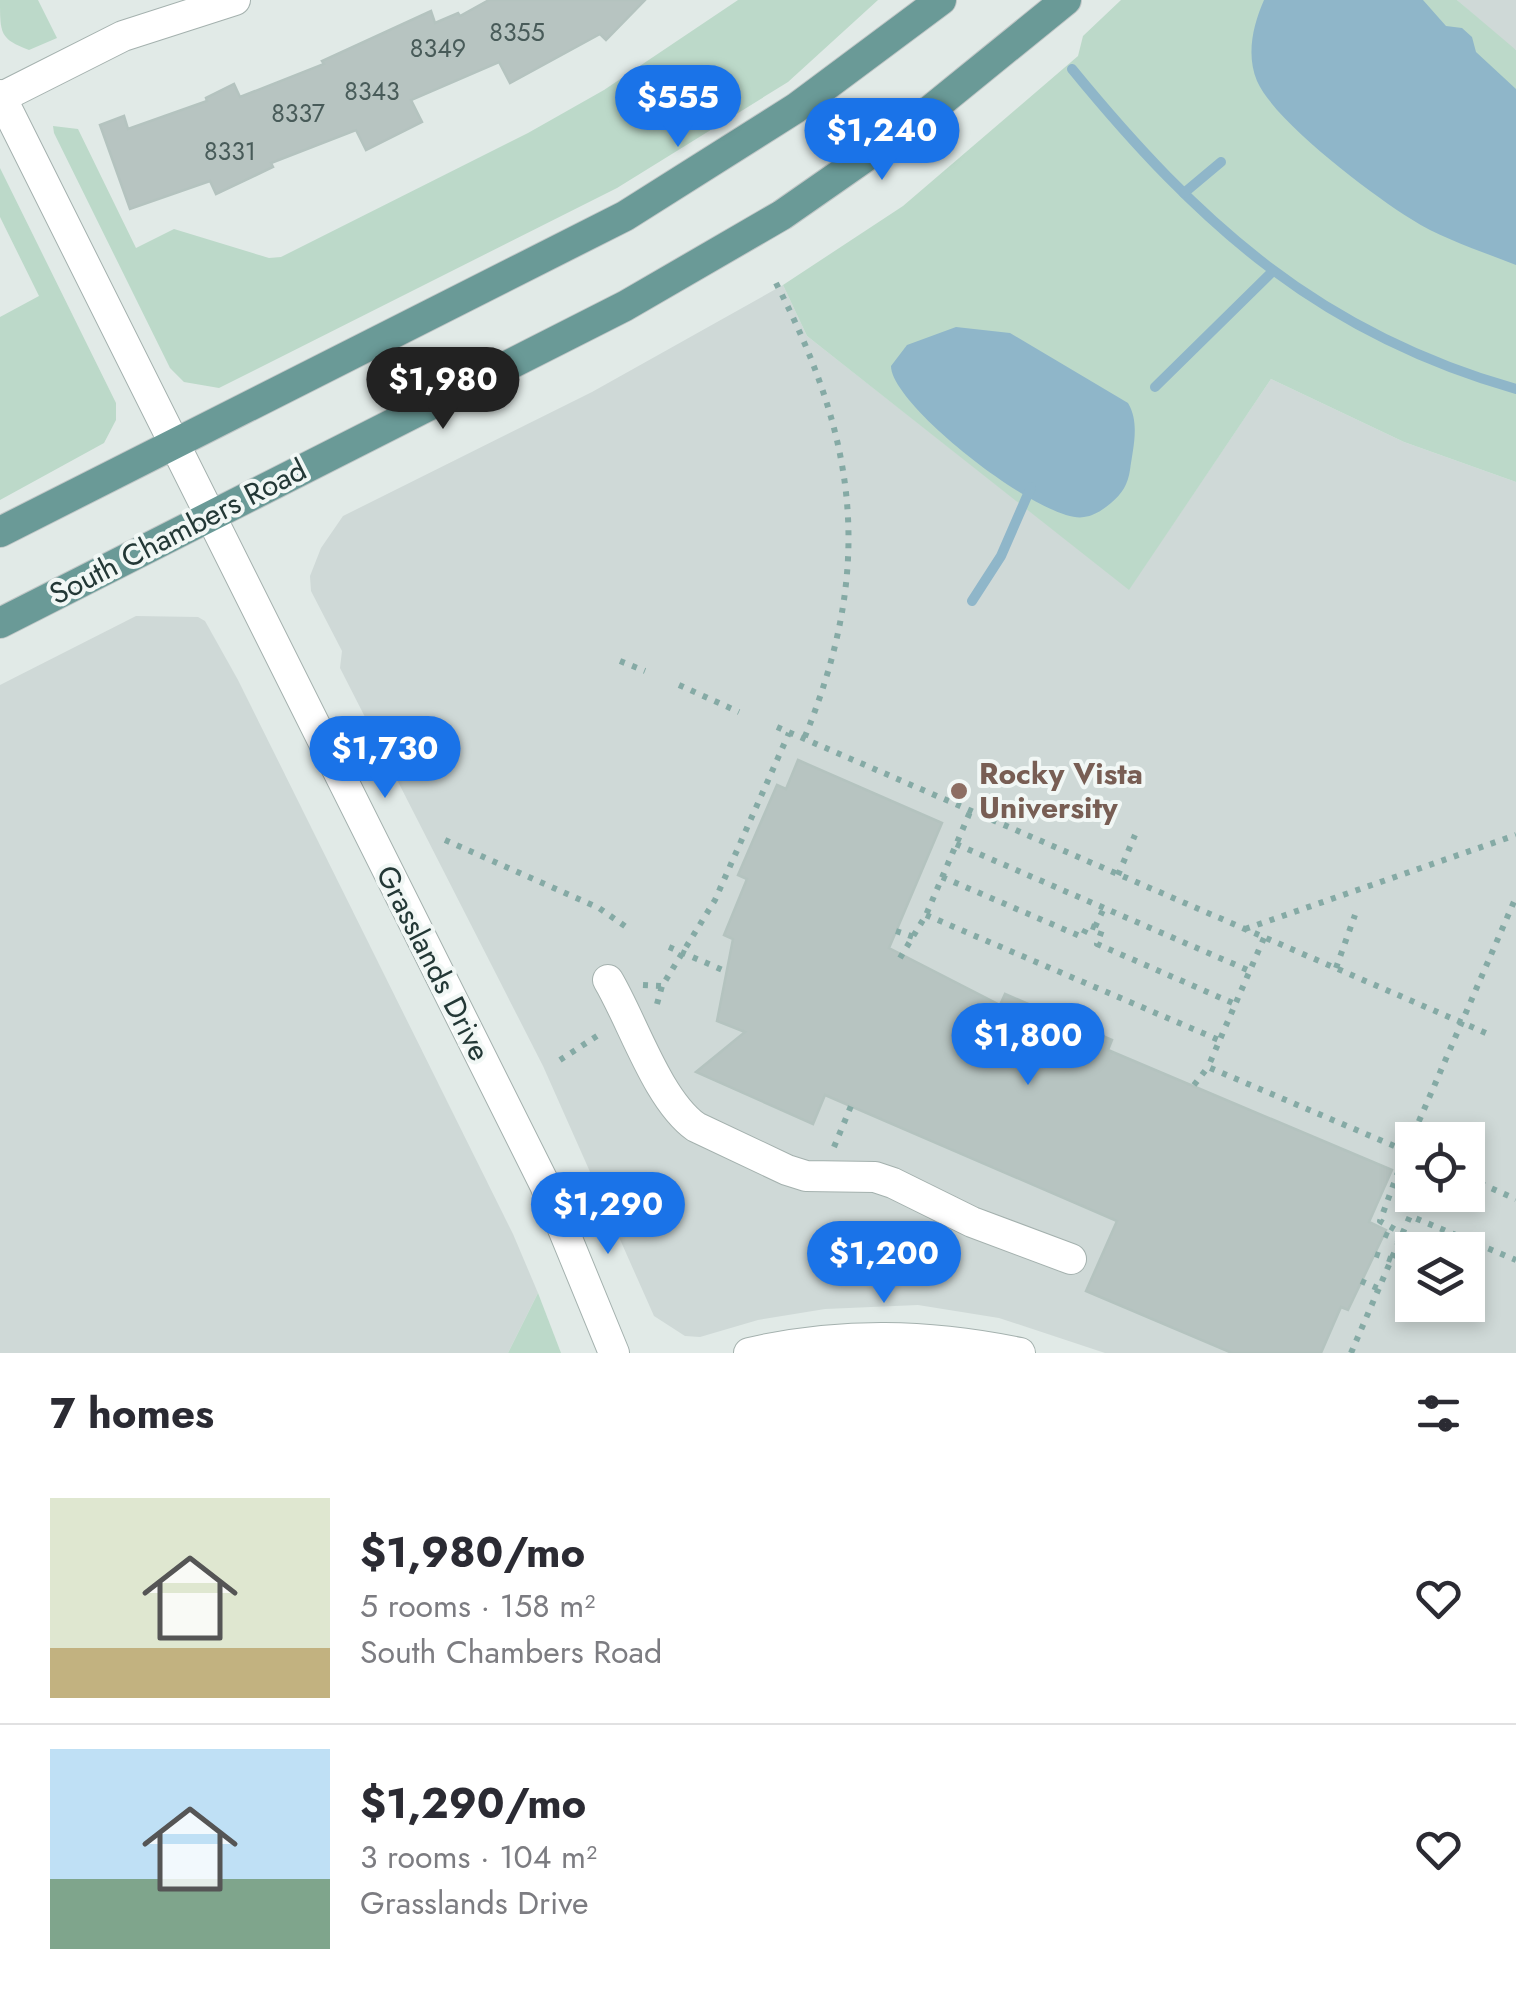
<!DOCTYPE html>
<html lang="en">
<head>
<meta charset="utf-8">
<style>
  :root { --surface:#fff; --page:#f7f7f7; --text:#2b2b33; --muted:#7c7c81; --line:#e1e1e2; --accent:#1a73e8 }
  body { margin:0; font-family:Jost,sans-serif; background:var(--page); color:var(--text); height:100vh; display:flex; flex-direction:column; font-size:38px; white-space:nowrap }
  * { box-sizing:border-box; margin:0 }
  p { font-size:32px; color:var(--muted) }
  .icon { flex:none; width:55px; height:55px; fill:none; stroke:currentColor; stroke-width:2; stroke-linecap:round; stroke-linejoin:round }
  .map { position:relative; height:1353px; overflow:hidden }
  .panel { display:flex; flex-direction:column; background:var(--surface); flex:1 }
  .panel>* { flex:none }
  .buttons { position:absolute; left:1395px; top:1122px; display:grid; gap:20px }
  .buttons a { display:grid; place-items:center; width:90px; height:90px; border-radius:0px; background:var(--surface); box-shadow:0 5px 15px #0003; font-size:50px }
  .price { position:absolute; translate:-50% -85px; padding:0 22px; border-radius:35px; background:var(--accent); color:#fff; font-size:32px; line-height:65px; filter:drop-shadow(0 2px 5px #0008) }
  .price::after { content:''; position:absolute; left:50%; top:60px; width:30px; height:22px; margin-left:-15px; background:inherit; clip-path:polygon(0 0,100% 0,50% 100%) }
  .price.current { background:#222; color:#fff }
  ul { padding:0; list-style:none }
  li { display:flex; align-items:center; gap:30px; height:250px; padding:0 50px }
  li+li { border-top:2px solid var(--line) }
  li span { display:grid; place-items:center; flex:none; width:280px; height:200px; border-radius:0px; color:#555 }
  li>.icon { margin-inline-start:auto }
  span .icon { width:120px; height:120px; fill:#fffc; stroke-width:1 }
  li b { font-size:42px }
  h2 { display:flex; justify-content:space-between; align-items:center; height:120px; padding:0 50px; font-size:42px }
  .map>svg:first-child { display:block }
  .built { fill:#cfd9d7; fill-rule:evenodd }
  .green { fill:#bcd9c9 }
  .water { fill:#8fb6c9 }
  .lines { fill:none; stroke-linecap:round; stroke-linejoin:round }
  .stream { stroke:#8fb6c9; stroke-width:10 }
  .building { fill:#b7c4c1; stroke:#b4c3bf; stroke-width:2.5 }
  .minor-casing { stroke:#a4b1ae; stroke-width:32 }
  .major-casing { stroke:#c1c7c7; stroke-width:32 }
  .path { stroke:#85aaa5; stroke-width:6; stroke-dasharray:5 8; stroke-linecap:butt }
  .minor { stroke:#fff; stroke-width:30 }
  .major { stroke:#6a9a97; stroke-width:30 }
  .education-dot { fill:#8d6e63; stroke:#f1f7f5; stroke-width:4 }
  .labels { text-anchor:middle; stroke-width:8; stroke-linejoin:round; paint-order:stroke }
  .number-label { font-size:25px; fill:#485b59 }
  .street-label { font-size:30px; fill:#233836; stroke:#f1f7f5 }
  .education-label { font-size:30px; font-weight:bold; fill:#785e54; stroke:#f1f7f5; text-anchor:start }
</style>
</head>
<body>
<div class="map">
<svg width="1516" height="1353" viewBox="0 0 1516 1353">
  <rect width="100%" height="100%" fill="#e1eae7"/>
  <!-- built -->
  <g class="built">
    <path d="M 1457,0 L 1516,0 L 1516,50 L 1508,45 Z"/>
    <path d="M 783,285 L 807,336 L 1129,589 L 1271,379 L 1404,442 L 1516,482 L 1516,1353 L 1105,1353 L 999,1318 L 918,1305 L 825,1309 L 758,1320 L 700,1337 L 685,1336 L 654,1316 L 543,1066 L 340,668 L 342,651 L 311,591 L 310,576 L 321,548 L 343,516 L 592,392 ZM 1412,1140 L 1468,1140 L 1468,1195 L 1412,1195 ZM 1412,1250 L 1468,1250 L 1468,1305 L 1412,1305 Z"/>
    <path d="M 136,616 L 198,617 L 205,621 L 238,680 L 513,1234 L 538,1293 L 508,1353 L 0,1353 L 0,685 Z"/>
  </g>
  <!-- green -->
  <g class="green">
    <path d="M 0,0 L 38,0 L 57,38 L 29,50 C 0,39 0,34 0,0 Z"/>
    <path d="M 738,0 L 878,0 L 788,82 L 617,188 L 219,388 L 184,382 L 170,368 L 54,133 L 53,126 L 78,129 L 136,248 L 174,229 L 269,258 L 281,257 L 528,133 L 604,90 Z"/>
    <path d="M 1121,0 L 1457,0 L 1516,50 L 1516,482 L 1404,442 L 1271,379 L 1129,590 L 807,336 L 783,285 L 903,206 L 1078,56 L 1083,36 Z"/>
    <path d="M 0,168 L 116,403 L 116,420 L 104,443 L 0,500 L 0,317 L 39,296 L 0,217 Z"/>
    <path d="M 538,1293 L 561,1353 L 508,1353 Z"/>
  </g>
  <!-- water -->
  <g class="water">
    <path d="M 1264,0 L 1423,0 L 1446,26 L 1462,28 L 1472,37 L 1476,52 L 1516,89 L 1516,265 C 1481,251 1442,239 1411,219 C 1371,194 1275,122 1257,81 C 1246,55 1253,25 1264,0 Z"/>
    <path d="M 956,327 L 1010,333 L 1128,403 C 1140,423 1133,448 1130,470 C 1128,484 1122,494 1111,503 C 1104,509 1094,516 1084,517 C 1045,525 891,406 891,366 L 907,345 Z"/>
  </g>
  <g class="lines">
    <!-- stream -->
    <g class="stream">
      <path d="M 1072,69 C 1199,224 1319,333 1516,389"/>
      <path d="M 1184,193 L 1221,162"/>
      <path d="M 1155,387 L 1273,271"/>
      <path d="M 972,601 L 1001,556 L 1031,487"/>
    </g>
  </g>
  <!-- building -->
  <g class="building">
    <path d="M 489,0 L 645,0 L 606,40 L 600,34 L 510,83 L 499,62 L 411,100 L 422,122 L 366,150 L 356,130 L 271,163 L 273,167 L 216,194 L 210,181 L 130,209 L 100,125 L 124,116 L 128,129 L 207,101 L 206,98 L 234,84 L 240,97 L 324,64 L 322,61 L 431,11 L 435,23 L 458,13 L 460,16 Z"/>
    <path d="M 798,760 L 942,823 L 889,948 L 1000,1005 L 1005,994 L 1112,1040 L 1108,1050 L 1392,1170 L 1369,1222 L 1386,1230 L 1348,1310 L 1341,1307 L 1321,1353 L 1232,1353 L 1086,1291 L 1117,1221 L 825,1095 L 813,1124 L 696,1072 L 745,1032 L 717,1021 L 733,939 L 724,935 L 747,879 L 738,875 L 777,785 L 786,789 Z"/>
  </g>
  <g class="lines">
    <defs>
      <g id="minor">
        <path d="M 0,95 L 545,1185 L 614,1353"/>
        <path d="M 0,98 L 123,36 L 235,0"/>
        <path d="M 608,980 C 633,1022 657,1099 696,1127 L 787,1170 L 806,1176 L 875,1177 L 893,1183 L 972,1222 L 1071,1259"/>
        <path d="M 749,1353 C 841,1332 928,1334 1020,1353"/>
      </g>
      <g id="major">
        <path d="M 0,532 L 625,216 L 796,108 L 941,0"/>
        <path d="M 0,623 L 625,306 L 782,215 L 917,121 L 1066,0"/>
      </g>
    </defs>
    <!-- minor casing -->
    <use href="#minor" class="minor-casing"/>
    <!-- major casing -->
    <use href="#major" class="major-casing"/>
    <!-- path -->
    <g class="path">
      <path d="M 776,283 C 859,444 874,569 804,739"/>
      <path d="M 620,661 L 645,671"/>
      <path d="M 679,685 L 739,712"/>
      <path d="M 777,727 L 1493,1036"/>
      <path d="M 445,840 L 599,908 L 629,929"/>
      <path d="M 956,844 L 1250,971"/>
      <path d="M 1118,875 L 1135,835"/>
      <path d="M 942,877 L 1082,937 L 1088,925 L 1102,930 L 1097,944 L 1235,1004"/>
      <path d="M 926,915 L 1219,1040"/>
      <path d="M 1095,927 L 1104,908"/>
      <path d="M 1245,929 L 1516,835"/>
      <path d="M 896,931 L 914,937"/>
      <path d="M 1264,938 L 1208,1067 L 1406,1151 L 1380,1221 L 1403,1234"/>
      <path d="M 669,947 L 725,971"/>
      <path d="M 900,958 L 926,915 L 970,812"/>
      <path d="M 1336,968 L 1355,915"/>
      <path d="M 643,985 L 662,986 L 715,900 L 789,733"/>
      <path d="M 657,1004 L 662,986"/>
      <path d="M 560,1060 L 597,1036 L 598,1031"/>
      <path d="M 1194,1085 L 1208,1067"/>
      <path d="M 834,1147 L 851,1106"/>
      <path d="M 1412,1154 L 1406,1151 L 1516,897"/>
      <path d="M 1468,1178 L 1516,1199"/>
      <path d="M 1384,1234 L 1400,1241"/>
      <path d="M 1375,1254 L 1392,1260"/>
      <path d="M 1361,1281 L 1379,1289"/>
      <path d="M 1351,1353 L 1410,1216 L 1516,1260"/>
    </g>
    <!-- minor -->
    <use href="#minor" class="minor"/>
    <!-- major -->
    <use href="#major" class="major"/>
  </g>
  <!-- markers -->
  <circle class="education-dot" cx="959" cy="791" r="10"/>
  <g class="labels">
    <!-- number labels -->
    <g class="number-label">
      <text x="517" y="41">8355</text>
      <text x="438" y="57">8349</text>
      <text x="372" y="100">8343</text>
      <text x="298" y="122">8337</text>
      <text x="230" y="160">8331</text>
    </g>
    <!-- street labels -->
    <g class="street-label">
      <text transform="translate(178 532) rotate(-27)" y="10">South Chambers Road</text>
      <text transform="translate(433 963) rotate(63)" y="10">Grasslands Drive</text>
    </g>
    <!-- education labels -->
    <g class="education-label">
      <text x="979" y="784">Rocky Vista<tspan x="979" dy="34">University</tspan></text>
    </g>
  </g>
</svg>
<div class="buttons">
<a><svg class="icon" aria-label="locate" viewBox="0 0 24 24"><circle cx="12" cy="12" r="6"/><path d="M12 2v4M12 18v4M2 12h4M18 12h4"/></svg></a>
<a><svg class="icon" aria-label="layers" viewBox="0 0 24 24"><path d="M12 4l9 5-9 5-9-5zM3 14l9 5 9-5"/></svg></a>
</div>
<b class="price" style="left:678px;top:150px">$555</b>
<b class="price" style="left:882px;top:183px">$1,240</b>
<b class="price current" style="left:443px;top:432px">$1,980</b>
<b class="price" style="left:385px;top:801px">$1,730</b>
<b class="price" style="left:1028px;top:1088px">$1,800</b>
<b class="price" style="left:608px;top:1257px">$1,290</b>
<b class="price" style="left:884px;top:1306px">$1,200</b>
</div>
<section class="panel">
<h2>7 homes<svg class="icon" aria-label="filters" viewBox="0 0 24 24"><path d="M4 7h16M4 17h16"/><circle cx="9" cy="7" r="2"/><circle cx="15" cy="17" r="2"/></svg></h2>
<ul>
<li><span style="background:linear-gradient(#dfe7d0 75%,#c2b280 0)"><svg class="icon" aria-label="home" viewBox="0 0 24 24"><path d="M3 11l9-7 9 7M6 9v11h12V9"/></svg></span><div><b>$1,980/mo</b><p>5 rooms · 158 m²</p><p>South Chambers Road</p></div><svg class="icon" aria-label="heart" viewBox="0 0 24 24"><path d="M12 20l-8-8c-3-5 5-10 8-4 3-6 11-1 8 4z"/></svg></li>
<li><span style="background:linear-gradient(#bfe0f5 65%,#7fa58c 0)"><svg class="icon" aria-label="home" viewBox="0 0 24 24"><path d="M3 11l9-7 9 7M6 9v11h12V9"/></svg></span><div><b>$1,290/mo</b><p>3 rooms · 104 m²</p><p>Grasslands Drive</p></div><svg class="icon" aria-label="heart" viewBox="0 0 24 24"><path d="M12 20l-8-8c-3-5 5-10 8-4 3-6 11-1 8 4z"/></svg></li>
</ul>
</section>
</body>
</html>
